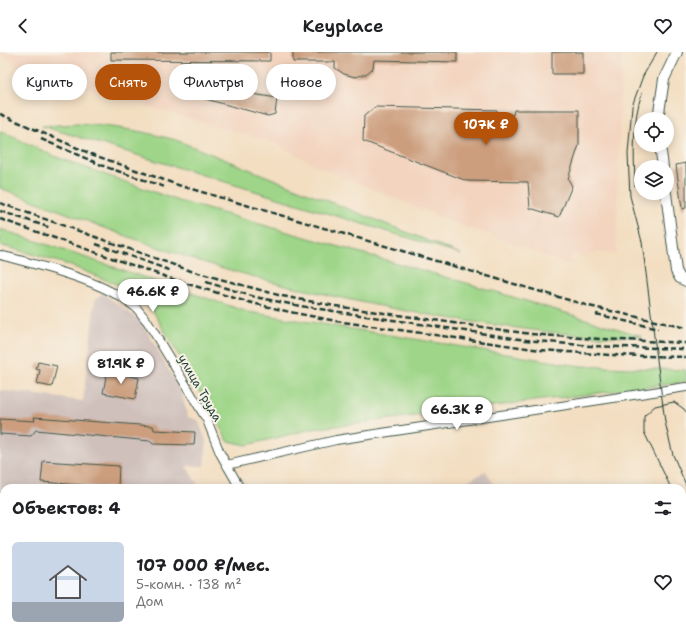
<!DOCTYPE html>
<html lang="ru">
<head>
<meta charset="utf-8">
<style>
  :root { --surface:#fff; --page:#f2f2f2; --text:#202124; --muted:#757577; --line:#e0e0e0; --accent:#b45309 }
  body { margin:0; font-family:"Shantell Sans",sans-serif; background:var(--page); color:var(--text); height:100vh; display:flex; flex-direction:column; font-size:15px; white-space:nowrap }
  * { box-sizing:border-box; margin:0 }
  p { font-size:13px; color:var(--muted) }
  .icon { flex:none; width:22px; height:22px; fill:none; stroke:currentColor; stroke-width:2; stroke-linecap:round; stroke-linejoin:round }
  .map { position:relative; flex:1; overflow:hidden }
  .drawer { position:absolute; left:0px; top:432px; width:686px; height:156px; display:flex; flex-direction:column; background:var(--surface); border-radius:12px 12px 0 0; box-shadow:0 2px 10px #0003 }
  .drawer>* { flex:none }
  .banner { position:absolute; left:12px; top:12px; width:400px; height:36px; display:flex; gap:8px }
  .tools { position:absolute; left:634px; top:60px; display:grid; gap:8px }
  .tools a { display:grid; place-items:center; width:40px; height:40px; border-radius:50%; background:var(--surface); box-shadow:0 2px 10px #0003; font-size:20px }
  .price { position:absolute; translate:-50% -34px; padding:0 9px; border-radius:14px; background:#fff; color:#222; font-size:13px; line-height:26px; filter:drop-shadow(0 1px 2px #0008) }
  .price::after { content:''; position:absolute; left:50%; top:24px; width:12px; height:9px; margin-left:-6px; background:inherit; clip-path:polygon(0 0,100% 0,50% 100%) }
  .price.active { background:var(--accent); color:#fff }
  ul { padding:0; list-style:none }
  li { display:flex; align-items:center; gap:12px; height:100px; padding:0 12px }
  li+li { border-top:1px solid var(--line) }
  li span { display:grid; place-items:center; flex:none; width:112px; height:80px; border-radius:6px; color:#555 }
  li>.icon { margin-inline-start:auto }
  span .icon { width:48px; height:48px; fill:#fffc; stroke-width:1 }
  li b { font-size:17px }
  h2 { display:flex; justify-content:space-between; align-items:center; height:48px; padding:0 12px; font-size:17px }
  .tag { padding:0 14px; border-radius:18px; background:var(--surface); box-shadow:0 2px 10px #0003; font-size:14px; line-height:36px }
  .tag.active { background:var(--accent); color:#fff }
  header { display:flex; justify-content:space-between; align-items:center; height:52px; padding:0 12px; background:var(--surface); font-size:18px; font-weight:600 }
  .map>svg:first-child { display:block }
  .built { fill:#f3d4bf }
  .industrial { fill:#cfc0bb }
  .green { fill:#9ed588; stroke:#5e895e }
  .building { fill:#cc9e7e }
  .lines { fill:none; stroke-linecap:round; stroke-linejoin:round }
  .minor-casing { stroke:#3f5549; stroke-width:10 }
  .major-casing { stroke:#3f5549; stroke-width:12 }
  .minor { stroke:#fff; stroke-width:8 }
  .major { stroke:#fff; stroke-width:10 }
  .tram { stroke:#1f3d34; stroke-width:1 }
  .rail { stroke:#1f3d34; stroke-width:2.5; stroke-dasharray:6 3; stroke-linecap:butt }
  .labels { text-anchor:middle; stroke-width:4; stroke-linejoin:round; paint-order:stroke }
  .street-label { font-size:12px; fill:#1f3d34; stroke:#f7f3e8 }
</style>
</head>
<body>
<header><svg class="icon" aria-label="back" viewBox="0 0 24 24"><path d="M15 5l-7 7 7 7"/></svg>Keyplace<svg class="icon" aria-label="heart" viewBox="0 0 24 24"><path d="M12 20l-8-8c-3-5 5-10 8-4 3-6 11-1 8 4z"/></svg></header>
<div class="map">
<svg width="686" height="588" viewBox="0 0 686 588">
  <rect width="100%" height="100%" fill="#f7f3e8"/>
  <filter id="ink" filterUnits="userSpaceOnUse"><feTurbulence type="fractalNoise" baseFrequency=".025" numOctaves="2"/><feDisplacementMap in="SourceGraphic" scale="8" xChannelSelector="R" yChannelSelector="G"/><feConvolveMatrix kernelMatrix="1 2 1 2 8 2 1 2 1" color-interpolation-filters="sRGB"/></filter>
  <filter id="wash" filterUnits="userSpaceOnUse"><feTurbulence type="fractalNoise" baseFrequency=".012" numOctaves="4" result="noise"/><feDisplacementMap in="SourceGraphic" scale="16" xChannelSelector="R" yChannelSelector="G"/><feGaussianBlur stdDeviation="0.9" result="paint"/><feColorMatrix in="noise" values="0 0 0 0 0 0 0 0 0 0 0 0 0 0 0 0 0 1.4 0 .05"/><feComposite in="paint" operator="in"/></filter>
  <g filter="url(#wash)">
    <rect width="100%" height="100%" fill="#f3dec1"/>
    <!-- built -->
    <path class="built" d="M 0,0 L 622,0 L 616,202 L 596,200 L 584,206 L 573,201 L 569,213 L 484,180 L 472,178 L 314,113 L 275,91 L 112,44 L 19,15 L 0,2 Z"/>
    <!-- industrial -->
    <g class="industrial">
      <path d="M 103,241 L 142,270 L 182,342 L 188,365 L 198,368 L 207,391 L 204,414 L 186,414 L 200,436 L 4,436 L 4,584 L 291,584 L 294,588 L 0,588 L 0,338 L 83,349 L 95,248 Z"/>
      <path d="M 486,419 L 496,436 L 454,436 Z"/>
      <path d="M 431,584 L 594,584 L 586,588 L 433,588 Z"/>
    </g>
    <!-- green -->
    <g class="green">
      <path d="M 78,72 C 112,74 143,79 176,88 L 461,202 L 42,74 Z"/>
      <path d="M 0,80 L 3,80 L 56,105 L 179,149 L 470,232 L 642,284 C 588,287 533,278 480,271 C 386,257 294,238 203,210 C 134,189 68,161 0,136 Z"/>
      <path d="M 0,177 L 248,260 L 580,314 L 686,318 L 686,330 L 312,377 L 247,393 L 228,389 L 153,259 L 133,239 L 69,213 L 0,193 Z"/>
    </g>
    <g id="blocks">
      <!-- building -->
      <g class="building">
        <path d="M 111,0 L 270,0 L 270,9 L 111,8 Z"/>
        <path d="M 293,0 L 457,0 L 457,10 L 374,8 L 373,16 L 366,22 L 355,25 L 344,22 L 335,16 L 335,10 L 293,10 Z"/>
        <rect x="552" y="0" width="31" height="22"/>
        <path d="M 190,32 L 277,46 L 275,62 L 268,64 L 187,42 Z"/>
        <path d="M 375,55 L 497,58 L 497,62 L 513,63 L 514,58 L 579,58 L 579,93 L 568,127 L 572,134 L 559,165 L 530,156 L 528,130 L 467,129 L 363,89 L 364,64 Z"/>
        <path d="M 686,111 L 686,156 L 682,157 L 676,113 Z"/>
        <path d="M 38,310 L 57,314 L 52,335 L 37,332 L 40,318 L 36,317 Z"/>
        <path d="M 107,319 L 139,326 L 135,347 L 103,341 Z"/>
        <path d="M 34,365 L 153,374 L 154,378 L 195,380 L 194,393 L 153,392 L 150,389 L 36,378 L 31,384 L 0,382 L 0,367 L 35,369 Z"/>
        <path d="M 43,409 L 119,414 L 118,436 L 41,430 Z"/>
      </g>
    </g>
  </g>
  <g filter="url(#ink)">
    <use href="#blocks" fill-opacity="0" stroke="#3f5549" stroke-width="1"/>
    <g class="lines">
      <defs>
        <g id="minor">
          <path d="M 0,203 C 41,214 102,228 135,255 C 140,259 143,265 147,269 L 207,368 L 220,401 L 240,436"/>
          <path d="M 227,413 L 336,388 L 686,335"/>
          <path d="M 682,475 L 686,485"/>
          <path d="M 324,584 L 327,588"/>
        </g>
        <g id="major">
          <path d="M 658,67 L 664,27 L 677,0"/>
          <path d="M 660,93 L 663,115"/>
          <path d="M 666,141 L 676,219 L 680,226 L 686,229"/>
        </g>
      </defs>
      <!-- minor casing -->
      <use href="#minor" class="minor-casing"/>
      <!-- major casing -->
      <use href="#major" class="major-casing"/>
      <!-- minor -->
      <use href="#minor" class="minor"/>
      <!-- major -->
      <use href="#major" class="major"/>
      <!-- tram -->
      <g class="tram">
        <path d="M 657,0 L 643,24 L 632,54 L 628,102 L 630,144 L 642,190 L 665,370 L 673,403 L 686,433"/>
        <path d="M 635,134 C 634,104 632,69 642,41"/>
        <path d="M 671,436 L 644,380 L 644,364 L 655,354 L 674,350 L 684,357 L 686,360"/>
        <path d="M 682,456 L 686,463"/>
      </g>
      <!-- rail -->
      <g class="rail">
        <path d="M 0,62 L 91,102 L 178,133 L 589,254 L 686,276"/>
        <path d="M 41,87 L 106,115 L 165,135"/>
        <path d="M 0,151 L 191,219 L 282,244 L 335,254 L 531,282 L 581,286 L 686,291"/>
        <path d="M 0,159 L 51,176"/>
        <path d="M 0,167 L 175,228 L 244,249 L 290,260 L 336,269 L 541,298 L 610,303 L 686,305"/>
        <path d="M 96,192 L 172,219"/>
        <path d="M 206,230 L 255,245 L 300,254 L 526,288 L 591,294 L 686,297"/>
        <path d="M 596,262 L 658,277"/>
      </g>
    </g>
  </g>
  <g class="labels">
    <!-- street labels -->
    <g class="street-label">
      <text transform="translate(200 336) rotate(60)" y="4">улица Труда</text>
    </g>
  </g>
</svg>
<div class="tools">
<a><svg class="icon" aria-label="locate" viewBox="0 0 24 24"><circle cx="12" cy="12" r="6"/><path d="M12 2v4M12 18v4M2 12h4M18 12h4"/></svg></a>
<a><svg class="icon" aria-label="layers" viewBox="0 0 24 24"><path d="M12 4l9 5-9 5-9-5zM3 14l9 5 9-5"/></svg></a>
</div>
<b class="price active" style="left:486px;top:94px">107K ₽</b>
<b class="price" style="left:153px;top:261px">46.6K ₽</b>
<b class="price" style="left:121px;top:333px">81.9K ₽</b>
<b class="price" style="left:457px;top:379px">66.3K ₽</b>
<div class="banner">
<a class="tag">Купить</a>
<a class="tag active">Снять</a>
<a class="tag">Фильтры</a>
<a class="tag">Новое</a>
</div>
<section class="drawer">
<h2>Объектов: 4<svg class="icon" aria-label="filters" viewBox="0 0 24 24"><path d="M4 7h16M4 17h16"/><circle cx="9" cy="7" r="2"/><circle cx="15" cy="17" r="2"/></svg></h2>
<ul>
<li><span style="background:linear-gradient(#c9d6e8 75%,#9aa5b1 0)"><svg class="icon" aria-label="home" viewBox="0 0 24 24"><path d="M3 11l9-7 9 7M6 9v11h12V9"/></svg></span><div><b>107 000 ₽/мес.</b><p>5-комн. · 138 m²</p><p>Дом</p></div><svg class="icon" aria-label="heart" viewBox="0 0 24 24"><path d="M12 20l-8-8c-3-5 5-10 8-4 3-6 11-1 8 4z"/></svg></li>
</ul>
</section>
</div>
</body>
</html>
